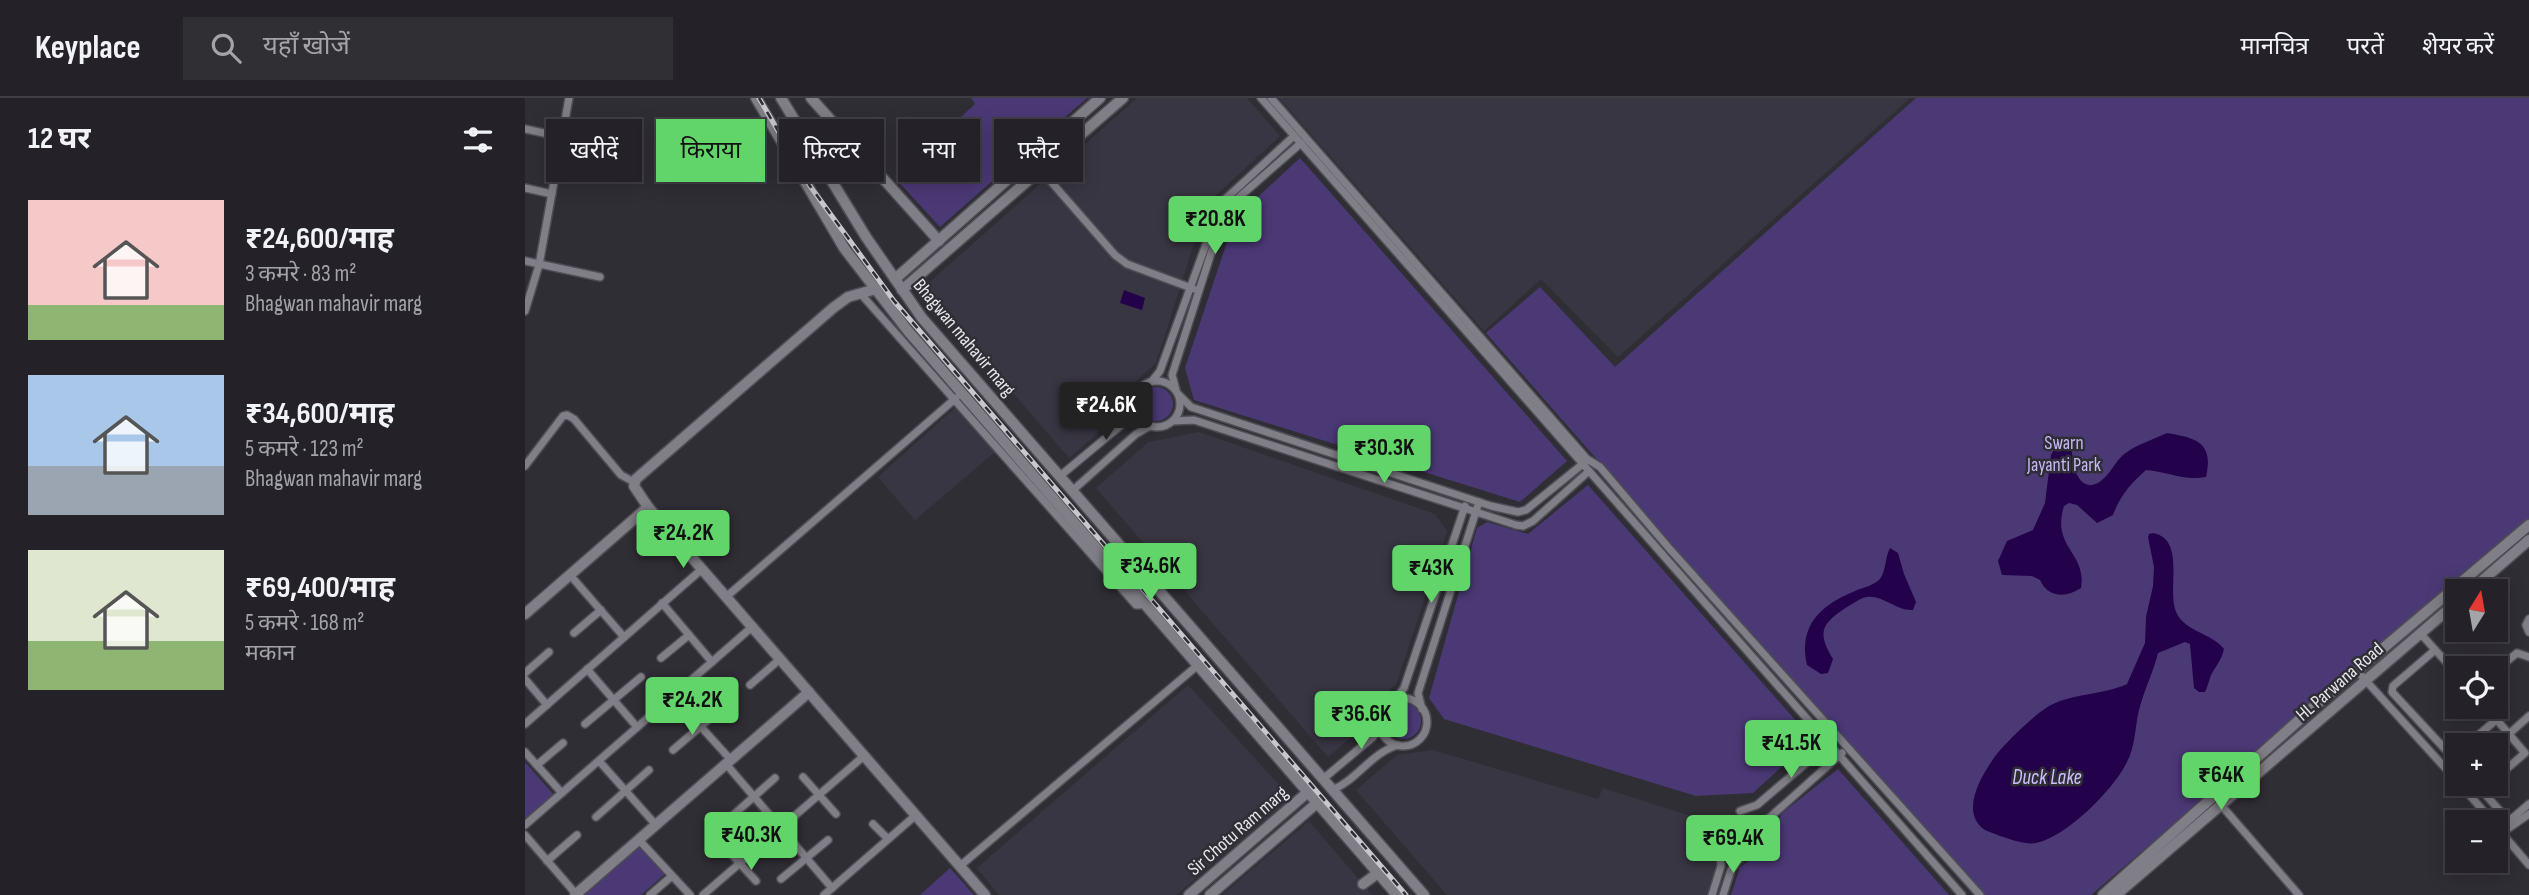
<!DOCTYPE html>
<html lang="hi">
<head>
<meta charset="utf-8">
<style>
  :root { --surface:#242228; --page:#302f34; --text:#f1f3f6; --muted:#a3a4a8; --line:#413f45; --accent:#61d56a }
  body { margin:0; font-family:"Sofia Sans Condensed","Noto Sans Devanagari",sans-serif; background:var(--page); color:var(--text); height:100vh; display:flex; flex-direction:column; font-size:26px; white-space:nowrap }
  * { box-sizing:border-box; margin:0 }
  p { font-size:23px; color:var(--muted) }
  .icon { flex:none; width:38px; height:38px; fill:none; stroke:currentColor; stroke-width:2; stroke-linecap:round; stroke-linejoin:round }
  .map { position:relative; flex:1; overflow:hidden }
  .side { display:flex; flex-direction:column; background:var(--surface); width:525px }
  .side>* { flex:none }
  .top-card { position:absolute; left:21px; top:21px; width:665px; height:63px; display:flex; gap:14px }
  .needle { width:46px; rotate:11deg }
  .buttons { position:absolute; left:1920px; top:481px; display:grid; gap:14px }
  .buttons a { display:grid; place-items:center; width:63px; height:63px; border-radius:0px; background:var(--surface); box-shadow:0 4px 18px #0003,0 0 0 2px var(--line); font-size:35px }
  .price { position:absolute; translate:-50% -60px; padding:0 16px; border-radius:7px; background:var(--accent); color:#111; font-size:23px; line-height:46px; filter:drop-shadow(0 2px 4px #0008) }
  .price::after { content:''; position:absolute; left:50%; top:42px; width:21px; height:16px; margin-left:-10px; background:inherit; clip-path:polygon(0 0,100% 0,50% 100%) }
  .price.on { background:#222; color:#fff }
  ul { padding:0; list-style:none }
  li { display:flex; align-items:center; gap:21px; height:175px; padding:0 28px }
  li span { display:grid; place-items:center; flex:none; width:196px; height:140px; border-radius:0px; color:#555 }
  li>.icon { margin-inline-start:auto }
  span .icon { width:84px; height:84px; fill:#fffc; stroke-width:1 }
  li b { font-size:30px }
  h2 { display:flex; justify-content:space-between; align-items:center; height:84px; padding:0 28px; font-size:30px }
  .tag { padding:0 24px; border-radius:0px; background:var(--surface); box-shadow:0 4px 18px #0003,0 0 0 2px var(--line); font-size:24px; line-height:63px }
  .tag.on { background:var(--accent); color:#111 }
  header { display:flex; align-items:center; gap:42px; box-sizing:border-box; height:98px; padding:0 35px; background:var(--surface); border-bottom:2px solid var(--line) }
  header strong { font-size:33px }
  nav { display:flex; gap:38px; margin-inline-start:auto; font-size:24px }
  .search { width:490px; height:63px; background:var(--page); display:flex; align-items:center; gap:18px; box-sizing:border-box; padding:0 24px; border-radius:0px; color:var(--muted); font-size:26px }
  main { display:flex; flex:1; min-height:0 }
  .map>svg:first-child { display:block }
  .built { fill:#393643 }
  .green { fill:#4b3976 }
  .water { fill:#23024b }
  .lines { fill:none; stroke-linecap:round; stroke-linejoin:round }
  .street-casing { stroke:#4e4d53; stroke-width:10 }
  .secondary-casing { stroke:#4e4d53; stroke-width:13 }
  .street { stroke:#807e86; stroke-width:7 }
  .secondary { stroke:#807e86; stroke-width:10 }
  .rail-casing { stroke:#c8c7cc; stroke-width:5 }
  .rail { stroke:#302e35; stroke-width:2.5; stroke-dasharray:8; stroke-linecap:butt }
  .labels { text-anchor:middle; stroke-width:5; stroke-linejoin:round; paint-order:stroke }
  .street-label { font-size:19px; fill:#e8e7ec; stroke:#302e35 }
  .park-label { font-size:19px; fill:#c6b7f7; stroke:#302e35 }
  .water-label { font-size:21px; font-style:italic; fill:#cebfff; stroke:#302e35 }
</style>
</head>
<body>
<header>
<strong>Keyplace</strong>
<div class="search"><svg class="icon" aria-label="search" viewBox="0 0 24 24"><circle cx="10" cy="10" r="6"/><path d="M15 15l6 6"/></svg>यहाँ खोजें</div>
<nav><a>मानचित्र</a><a>परतें</a><a>शेयर करें</a></nav>
</header>
<main>
<section class="side">
<h2>12 घर<svg class="icon" aria-label="filters" viewBox="0 0 24 24"><path d="M4 7h16M4 17h16"/><circle cx="9" cy="7" r="2"/><circle cx="15" cy="17" r="2"/></svg></h2>
<ul>
<li><span style="background:linear-gradient(#f6c9c9 75%,#8fb573 0)"><svg class="icon" aria-label="home" viewBox="0 0 24 24"><path d="M3 11l9-7 9 7M6 9v11h12V9"/></svg></span><div><b>₹24,600/माह</b><p>3 कमरे · 83 m²</p><p>Bhagwan mahavir marg</p></div></li>
<li><span style="background:linear-gradient(#a9c7e8 65%,#9aa5b1 0)"><svg class="icon" aria-label="home" viewBox="0 0 24 24"><path d="M3 11l9-7 9 7M6 9v11h12V9"/></svg></span><div><b>₹34,600/माह</b><p>5 कमरे · 123 m²</p><p>Bhagwan mahavir marg</p></div></li>
<li><span style="background:linear-gradient(#dfe7d0 65%,#8fb573 0)"><svg class="icon" aria-label="home" viewBox="0 0 24 24"><path d="M3 11l9-7 9 7M6 9v11h12V9"/></svg></span><div><b>₹69,400/माह</b><p>5 कमरे · 168 m²</p><p>मकान</p></div></li>
</ul>
</section>
<div class="map">
<svg width="2004" height="797" viewBox="0 0 2004 797">
  <rect width="100%" height="100%" fill="#302e35"/>
  <!-- built -->
  <g class="built">
    <path d="M 612,0 L 722,0 L 755,38 L 687,101 L 673,133 L 631,265 L 610,284 L 594,317 L 544,360 L 398,190 Z"/>
    <path d="M 754,0 L 1385,0 L 1093,259 L 1016,181 L 959,233 Z"/>
    <path d="M 431,309 L 470,354 L 390,422 L 353,379 Z"/>
    <path d="M 674,334 L 910,416 L 922,433 L 871,586 L 849,606 L 838,629 L 803,659 L 571,390 L 624,344 Z"/>
    <path d="M 663,587 L 766,700 L 651,797 L 474,797 L 452,770 Z"/>
    <path d="M 908,652 L 1073,701 L 1078,690 L 1184,724 L 1192,768 L 1182,797 L 922,797 L 831,692 L 872,657 Z"/>
    <path d="M 784,723 L 847,797 L 697,797 Z"/>
  </g>
  <!-- green -->
  <g class="green">
    <path d="M 446,0 L 562,0 L 415,129 L 370,80 L 450,6 Z"/>
    <path d="M 1391,0 L 2004,0 L 2004,423 L 1566,797 L 1454,797 L 961,235 L 1015,189 L 1090,269 Z"/>
    <path d="M 775,60 L 1042,363 L 995,404 L 669,302 L 660,270 L 710,120 Z"/>
    <circle cx="631" cy="306" r="17"/>
    <path d="M 1063,387 L 1287,641 L 1228,695 L 1171,698 L 919,621 L 904,600 L 952,430 L 962,424 L 1003,436 Z"/>
    <circle cx="878" cy="623" r="18"/>
    <path d="M 0,664 L 29,697 L 0,722 Z"/>
    <path d="M 1313,671 L 1424,797 L 1206,797 L 1215,769 L 1240,752 L 1257,715 Z"/>
    <path d="M 113,745 L 140,776 L 116,797 L 53,797 Z"/>
    <path d="M 425,770 L 449,797 L 395,797 Z"/>
  </g>
  <!-- water -->
  <g class="water">
    <path d="M 599,192 L 620,200 L 617,212 L 595,205 Z"/>
    <path d="M 1642,335 C 1671,340 1689,344 1681,379 C 1658,383 1644,374 1621,372 C 1606,385 1595,398 1588,417 L 1572,425 L 1552,407 L 1544,405 L 1539,408 C 1526,450 1562,454 1556,490 C 1541,500 1523,500 1515,482 L 1507,478 L 1477,477 L 1473,463 L 1482,443 L 1508,432 L 1520,405 L 1526,357 L 1534,343 L 1543,344 C 1550,355 1546,369 1554,380 C 1556,384 1562,388 1567,387 C 1582,384 1588,366 1598,357 C 1610,347 1627,342 1642,335 Z"/>
    <path d="M 1628,435 C 1660,441 1643,487 1650,511 C 1657,534 1686,534 1699,551 C 1697,561 1691,568 1686,577 C 1684,582 1683,588 1680,594 L 1674,594 L 1669,590 L 1665,546 L 1660,544 L 1633,555 C 1629,572 1621,588 1616,605 C 1609,626 1612,646 1601,666 C 1587,693 1541,739 1511,745 C 1500,747 1485,741 1475,738 C 1471,736 1464,734 1460,732 C 1433,714 1458,675 1471,657 C 1481,644 1512,614 1526,607 C 1550,595 1578,597 1602,586 L 1620,545 L 1621,519 L 1628,488 L 1629,469 L 1623,439 L 1624,436 Z"/>
    <path d="M 1365,450 L 1373,455 L 1379,476 L 1391,504 L 1388,512 C 1371,513 1358,497 1342,499 C 1335,500 1328,506 1322,509 C 1296,526 1292,534 1308,561 L 1303,575 L 1296,576 L 1282,567 C 1273,527 1296,507 1330,493 C 1339,489 1348,488 1355,481 C 1361,473 1360,459 1365,450 Z"/>
  </g>
  <g class="lines">
    <defs>
      <g id="street">
        <path d="M 736,0 L 1437,797"/>
        <path d="M 746,0 L 1062,361 L 1075,369 L 1143,449 L 1455,797"/>
        <path d="M 0,31 L 37,39"/>
        <path d="M 515,71 L 590,157 L 602,166 L 669,191"/>
        <path d="M 0,90 L 27,96"/>
        <path d="M 0,163 L 75,179"/>
        <path d="M 335,195 L 611,507 L 615,507 L 618,504"/>
        <path d="M 0,213 L 14,167 L 44,0"/>
        <circle cx="632" cy="306" r="23"/>
        <path d="M 627,283 L 635,273 L 696,105 L 769,38"/>
        <path d="M 651,292 L 647,277 L 697,121 L 703,109 L 776,45"/>
        <path d="M 654,297 L 666,309 L 966,408 L 993,414 L 1001,412 L 1059,365"/>
        <path d="M 648,323 L 669,322 L 991,427 L 998,428 L 1008,423 L 1063,374"/>
        <path d="M 0,368 L 38,318 L 42,317 L 49,321 L 96,377 L 109,384"/>
        <path d="M 535,378 L 600,324 L 609,310"/>
        <path d="M 547,393 L 611,336 L 625,328"/>
        <path d="M 45,477 L 99,539"/>
        <path d="M 201,499 L 431,300"/>
        <path d="M 137,505 L 187,564"/>
        <path d="M 2004,521 L 2001,527 L 2004,534"/>
        <path d="M 49,535 L 76,512"/>
        <path d="M 1895,535 L 1932,576"/>
        <path d="M 1910,552 L 1868,588 L 1867,594 L 1932,664"/>
        <path d="M 136,560 L 164,537"/>
        <path d="M 62,571 L 112,629"/>
        <path d="M 1970,573 L 1992,555 L 2004,559"/>
        <path d="M 1833,574 L 1932,683"/>
        <path d="M 0,575 L 24,554"/>
        <path d="M 0,581 L 22,607"/>
        <path d="M 225,587 L 255,561"/>
        <path d="M 148,598 L 206,662"/>
        <circle cx="878" cy="624" r="24"/>
        <path d="M 871,601 L 879,590 L 940,408"/>
        <path d="M 1961,609 L 2000,655 L 1970,681"/>
        <path d="M 897,611 L 893,595 L 954,404"/>
        <path d="M 0,626 L 177,471"/>
        <path d="M 60,626 L 116,579"/>
        <path d="M 1985,635 L 2004,618"/>
        <path d="M 1941,648 L 1972,621"/>
        <path d="M 148,652 L 203,605"/>
        <path d="M 0,654 L 37,695"/>
        <path d="M 74,663 L 131,727"/>
        <path d="M 201,666 L 307,790"/>
        <path d="M 12,667 L 38,645"/>
        <path d="M 278,679 L 311,716"/>
        <path d="M 798,681 L 848,639 L 854,629"/>
        <path d="M 1935,686 L 1968,724"/>
        <path d="M 1951,686 L 1984,723 L 2004,706"/>
        <path d="M 807,692 C 832,682 846,655 873,647"/>
        <path d="M 1696,707 L 1774,797"/>
        <path d="M 1215,713 L 1232,707 L 1306,644"/>
        <path d="M 71,719 L 124,672"/>
        <path d="M 206,719 L 250,680"/>
        <path d="M 348,726 L 363,741"/>
        <path d="M 0,727 L 227,529"/>
        <path d="M 1970,727 L 2004,767"/>
        <path d="M 1977,735 L 2004,716"/>
        <path d="M 1234,736 L 1243,721 L 1317,655"/>
        <path d="M 0,737 L 51,796"/>
        <path d="M 114,742 L 165,797"/>
        <path d="M 198,747 L 231,783"/>
        <path d="M 22,763 L 52,737"/>
        <path d="M 435,768 L 673,567"/>
        <path d="M 256,781 L 303,742"/>
        <path d="M 125,797 L 147,778"/>
        <path d="M 178,797 L 340,657"/>
        <path d="M 299,797 L 391,717"/>
        <path d="M 1187,797 L 1196,768 L 1195,752"/>
        <path d="M 1198,797 L 1206,772 L 1216,759"/>
      </g>
      <g id="secondary">
        <path d="M 231,0 L 319,150 L 383,233 L 872,797"/>
        <path d="M 256,0 L 341,139 L 397,220 L 899,797"/>
        <path d="M 286,0 L 414,143"/>
        <path d="M 370,181 L 575,0"/>
        <path d="M 351,191 L 323,199 L 308,210 L 111,381 L 109,388 L 123,409 L 460,797"/>
        <path d="M 377,192 L 598,0"/>
        <path d="M 1944,494 L 2004,442"/>
        <path d="M 0,516 L 123,409"/>
        <path d="M 838,786 L 853,775"/>
        <path d="M 50,797 L 284,594"/>
        <path d="M 664,797 L 783,694"/>
        <path d="M 685,797 L 792,705"/>
        <path d="M 1578,797 L 1791,607 L 2004,427"/>
        <path d="M 1591,797 L 1932,504"/>
      </g>
    </defs>
    <!-- street casing -->
    <use href="#street" class="street-casing"/>
    <!-- secondary casing -->
    <use href="#secondary" class="secondary-casing"/>
    <!-- street -->
    <use href="#street" class="street"/>
    <!-- secondary -->
    <use href="#secondary" class="secondary"/>
    <defs>
      <path id="rail" d="M 234,0 L 285,88 L 369,203 L 881,797"/>
    </defs>
    <!-- rail casing -->
    <use href="#rail" class="rail-casing"/>
    <!-- rail -->
    <use href="#rail" class="rail"/>
  </g>
  <g class="labels">
    <!-- street labels -->
    <g class="street-label">
      <text transform="translate(440 239) rotate(50)" y="7">Bhagwan mahavir marg</text>
      <text transform="translate(1814 583) rotate(-41)" y="7">HL Parwana Road</text>
      <text transform="translate(712 732) rotate(-41)" y="7">Sir Chotu Ram marg</text>
    </g>
    <!-- park labels -->
    <g class="park-label">
      <text x="1539" y="351">Swarn<tspan x="1539" dy="22">Jayanti Park</tspan></text>
    </g>
    <!-- water labels -->
    <g class="water-label">
      <text x="1522" y="686">Duck Lake</text>
    </g>
  </g>
</svg>
<div class="buttons">
<a><svg class="needle" viewBox="-14 -14 28 28"><path d="M0-13l5 13h-10z" fill="#e53935"/><path d="M0 13l5-13h-10z" fill="#a3a4a8"/></svg></a>
<a><svg class="icon" aria-label="locate" viewBox="0 0 24 24"><circle cx="12" cy="12" r="6"/><path d="M12 2v4M12 18v4M2 12h4M18 12h4"/></svg></a>
<a>+</a>
<a>−</a>
</div>
<b class="price" style="left:690px;top:158px">₹20.8K</b>
<b class="price on" style="left:581px;top:344px">₹24.6K</b>
<b class="price" style="left:859px;top:387px">₹30.3K</b>
<b class="price" style="left:158px;top:472px">₹24.2K</b>
<b class="price" style="left:625px;top:505px">₹34.6K</b>
<b class="price" style="left:906px;top:507px">₹43K</b>
<b class="price" style="left:167px;top:639px">₹24.2K</b>
<b class="price" style="left:836px;top:653px">₹36.6K</b>
<b class="price" style="left:1266px;top:682px">₹41.5K</b>
<b class="price" style="left:1696px;top:714px">₹64K</b>
<b class="price" style="left:226px;top:774px">₹40.3K</b>
<b class="price" style="left:1208px;top:777px">₹69.4K</b>
<div class="top-card">
<a class="tag">खरीदें</a>
<a class="tag on">किराया</a>
<a class="tag">फ़िल्टर</a>
<a class="tag">नया</a>
<a class="tag">फ़्लैट</a>
</div>
</div>
</main>
</body>
</html>
